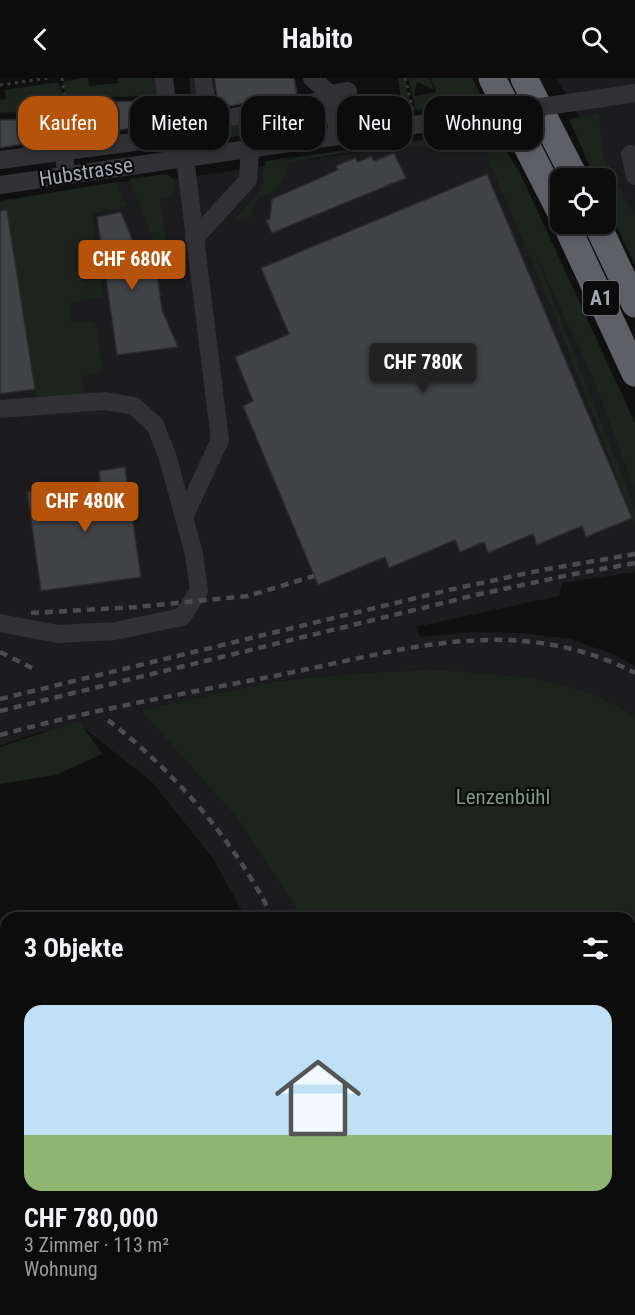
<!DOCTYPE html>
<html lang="de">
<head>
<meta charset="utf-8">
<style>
  :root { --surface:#0c0c0d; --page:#1a1a1b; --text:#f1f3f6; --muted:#9a9b9d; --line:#2c2c2e; --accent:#b45309 }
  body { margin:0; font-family:"Roboto Condensed",sans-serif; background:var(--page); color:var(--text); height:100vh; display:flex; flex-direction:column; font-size:22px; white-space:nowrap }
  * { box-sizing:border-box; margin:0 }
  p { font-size:20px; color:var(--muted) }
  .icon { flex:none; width:33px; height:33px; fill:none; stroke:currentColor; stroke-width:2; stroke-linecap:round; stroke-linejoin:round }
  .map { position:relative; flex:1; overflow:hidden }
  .sheet { position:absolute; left:0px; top:834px; width:636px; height:404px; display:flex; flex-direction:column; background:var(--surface); border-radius:18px 18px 0 0; box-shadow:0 3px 9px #0003,0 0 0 2px var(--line) }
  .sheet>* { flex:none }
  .top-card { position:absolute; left:18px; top:18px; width:600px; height:54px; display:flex; gap:12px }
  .fabs { position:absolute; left:550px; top:90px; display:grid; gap:12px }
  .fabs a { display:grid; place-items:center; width:66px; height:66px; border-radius:12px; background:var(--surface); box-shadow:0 3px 9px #0003,0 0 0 2px var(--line); font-size:30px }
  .price { position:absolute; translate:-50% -51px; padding:0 14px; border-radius:6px; background:var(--accent); color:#fff; font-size:20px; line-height:39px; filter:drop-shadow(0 2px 3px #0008) }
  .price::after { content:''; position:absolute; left:50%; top:36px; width:18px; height:14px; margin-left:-9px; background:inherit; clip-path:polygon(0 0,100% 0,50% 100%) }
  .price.on { background:#222; color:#fff }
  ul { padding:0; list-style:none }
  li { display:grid; align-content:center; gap:12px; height:318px; padding:0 24px }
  li span { display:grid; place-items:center; height:186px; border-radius:18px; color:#555 }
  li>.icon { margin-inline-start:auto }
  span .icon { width:108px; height:108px; fill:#fffc; stroke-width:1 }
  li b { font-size:26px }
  h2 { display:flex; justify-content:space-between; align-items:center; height:72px; padding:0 24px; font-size:26px }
  .chip { padding:0 21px; border-radius:18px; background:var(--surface); box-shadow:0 3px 9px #0003,0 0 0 2px var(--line); font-size:21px; line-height:54px }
  .chip.on { background:var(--accent); color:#fff }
  header { display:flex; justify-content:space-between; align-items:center; height:78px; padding:0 24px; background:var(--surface); font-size:27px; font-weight:700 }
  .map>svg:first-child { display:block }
  .built { fill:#1c1c1e }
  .green { fill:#1d241e }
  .building { fill:#424347; stroke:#2b2a2d; stroke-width:1.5 }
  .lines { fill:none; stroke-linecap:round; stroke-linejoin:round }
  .path { stroke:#38393d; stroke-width:3; stroke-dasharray:3 4.5; stroke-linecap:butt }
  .minor { stroke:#323236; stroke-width:18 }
  .highway { stroke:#5e6066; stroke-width:27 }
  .rail { stroke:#4b4c51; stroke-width:4.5; stroke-dasharray:8 6; stroke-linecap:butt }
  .minor-bridge { stroke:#323236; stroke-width:18 }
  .labels { text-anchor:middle; stroke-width:4.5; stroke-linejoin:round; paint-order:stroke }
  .shield { fill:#0b0b0c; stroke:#757880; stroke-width:1.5 }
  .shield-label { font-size:20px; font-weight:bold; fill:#a3a7b1 }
  .street-label { font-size:21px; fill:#a3a7b1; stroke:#0b0b0c }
  .park-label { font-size:21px; fill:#7c9a7f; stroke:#0b0b0c }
</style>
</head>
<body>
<header><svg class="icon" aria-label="back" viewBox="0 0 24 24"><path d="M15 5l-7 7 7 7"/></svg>Habito<svg class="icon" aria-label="search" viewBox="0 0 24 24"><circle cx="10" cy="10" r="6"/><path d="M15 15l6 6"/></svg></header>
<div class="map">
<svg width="635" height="1237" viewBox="0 0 635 1237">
  <rect width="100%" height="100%" fill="#101011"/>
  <!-- built -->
  <g class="built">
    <path d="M 556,0 L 635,0 L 635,142 L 603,78 Z"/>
    <path d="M 489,56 L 631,389 L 635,409 L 635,494 L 562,505 L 559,518 L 416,549 L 420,559 L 473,554 L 521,555 L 570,561 L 613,576 L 635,588 L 635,640 L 504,597 L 431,592 L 361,595 L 277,603 L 142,632 L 237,740 L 302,840 L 246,840 L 212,779 L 152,704 L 79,646 L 33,656 L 0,668 L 0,123 L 117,104 L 174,101 Z"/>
    <rect x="339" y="1232" width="48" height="5"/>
  </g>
  <!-- green -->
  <g class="green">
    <path d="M 81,0 L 88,0 L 89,8 L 118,5 L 118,0 L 157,0 L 163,53 L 153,56 L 147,18 L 74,20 L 72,22 L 77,60 L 91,58 L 91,65 L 74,68 L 63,4 Z"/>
    <path d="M 189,0 L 197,0 L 207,48 L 259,46 L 272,34 L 319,28 L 326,36 L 325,46 L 188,65 L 186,61 L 178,61 L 179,58 L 195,56 Z"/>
    <path d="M 398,0 L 405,0 L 411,33 L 360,41 L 362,35 L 402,30 Z"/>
    <path d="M 408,0 L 430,0 L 434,12 L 417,4 L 414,18 L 436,14 L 431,0 L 472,0 L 483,22 L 434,29 L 431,22 L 428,24 L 430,31 L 419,32 L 416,31 Z"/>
    <path d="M 58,4 L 64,19 L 50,23 L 56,71 L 51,71 L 45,33 L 0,35 L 0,22 L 6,21 L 5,12 Z"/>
    <path d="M 599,36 L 603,78 L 635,138 L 635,188 L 606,124 L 606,100 L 595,100 L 569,41 Z"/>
    <path d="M 493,54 L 520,95 L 635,345 L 635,412 L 593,300 L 533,171 L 635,431 L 635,446 L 551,228 L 486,77 L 489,75 L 456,60 Z"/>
    <path d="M 445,59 L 451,65 L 482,73 C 418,63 352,72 289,85 C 282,104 281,114 258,119 L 248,142 L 235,141 C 242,130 255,123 260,111 C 264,103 262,92 266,83 Z"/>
    <path d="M 166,96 L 174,101 L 173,119 L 160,121 L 166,165 L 180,164 L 180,170 L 158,173 L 129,101 Z"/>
    <path d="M 117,104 L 127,128 L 92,136 L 103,219 L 69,225 L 71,245 L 90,243 L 96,246 L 103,294 L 81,298 L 85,315 L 37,322 L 8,139 L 0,140 L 0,123 Z"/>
    <path d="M 431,592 C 501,596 575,598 635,639 L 635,1237 L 387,1237 L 387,1232 L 630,1232 L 630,840 L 302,840 L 237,740 L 141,632 L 277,603 L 361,595 Z"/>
    <path d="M 79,643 L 102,676 L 56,697 L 0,706 L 0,669 Z"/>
  </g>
  <!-- building -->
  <g class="building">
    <path d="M 214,0 L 294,0 L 297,16 L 219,30 Z"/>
    <path d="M 154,23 L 158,46 L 82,58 L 76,24 Z"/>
    <path d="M 51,41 L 49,48 L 50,61 L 0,70 L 0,42 Z"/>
    <path d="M 394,75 L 406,100 L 272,155 L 266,142 L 270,141 L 272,121 L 338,92 L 336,88 L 355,80 L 358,84 L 371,78 L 374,83 Z"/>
    <path d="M 487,96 L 632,440 L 586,459 L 582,448 L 537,467 L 533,456 L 488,475 L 484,464 L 460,474 L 455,462 L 389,490 L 385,479 L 318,507 L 243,328 L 253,323 L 235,279 L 289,256 L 261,190 Z"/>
    <path d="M 7,132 L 35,311 L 0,316 L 0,133 Z"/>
    <path d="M 121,134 L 140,180 L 155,178 L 162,232 L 178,269 L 117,277 L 97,139 Z"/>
    <path d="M 125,389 L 141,499 L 41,513 L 27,414 L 100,404 L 99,393 Z"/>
  </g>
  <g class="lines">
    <!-- path -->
    <g class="path">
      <path d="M 62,0 L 66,31"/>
      <path d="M 405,0 L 413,32"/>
      <path d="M 0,7 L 48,0"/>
      <path d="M 630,904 L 635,905"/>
      <path d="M 630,1159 L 635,1169"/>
      <path d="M 0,1177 L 6,1178"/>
      <path d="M 270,1237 L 271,1232"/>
    </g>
    <!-- minor -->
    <g class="minor">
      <path d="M 164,0 L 170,52 L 170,71"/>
      <path d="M 203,0 L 210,43 L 331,21"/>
      <path d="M 312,0 L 330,16 L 339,58"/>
      <path d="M 330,16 L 348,13"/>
      <path d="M 596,21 L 635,15"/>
      <path d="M 60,47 L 65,86"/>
      <path d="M 630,76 L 635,98"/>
      <path d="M 0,82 L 170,59"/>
      <path d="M 0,107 L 441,43"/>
      <path d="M 194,161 L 248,102 L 250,71"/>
      <path d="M 0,331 L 105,323 L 134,328 L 155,347 L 167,377 L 184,439 L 194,476 L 199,513 L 182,539 L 115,553 L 58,556 L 0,545"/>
      <path d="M 184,439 L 220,362 L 185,80"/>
    </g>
    <!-- highway -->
    <g class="highway">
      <path d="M 492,0 L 561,135"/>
      <path d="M 524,0 L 575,100"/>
      <path d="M 566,146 L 635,295"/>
      <path d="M 597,146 L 635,226"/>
    </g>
    <!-- rail -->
    <g class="rail">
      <path d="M 31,535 L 136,529 L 248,518 L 314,498"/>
      <path d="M 0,574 L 32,590"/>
      <path d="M 0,621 L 449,512 L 542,492 L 635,476"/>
      <path d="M 0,633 L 480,516 L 574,496 L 635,485"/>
      <path d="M 108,642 C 176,695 234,762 273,840"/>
      <path d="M 0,657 C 95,631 193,614 289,595 C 359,581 432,560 504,562 C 550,563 595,574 635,595"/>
      <path d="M 363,1232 L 363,1237"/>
    </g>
    <!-- minor-bridge -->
    <path class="minor-bridge" d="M 441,43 L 596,21"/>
  </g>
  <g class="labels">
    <!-- shield labels -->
    <rect class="shield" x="583" y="203" width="36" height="34" rx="4.5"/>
    <g class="shield-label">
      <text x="601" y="227">A1</text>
    </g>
    <!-- street labels -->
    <g class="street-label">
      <text transform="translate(86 94) rotate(-9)" y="7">Hubstrasse</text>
    </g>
    <!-- park labels -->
    <g class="park-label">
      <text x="503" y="726">Lenzenbühl</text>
    </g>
  </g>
</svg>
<div class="fabs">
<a><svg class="icon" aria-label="locate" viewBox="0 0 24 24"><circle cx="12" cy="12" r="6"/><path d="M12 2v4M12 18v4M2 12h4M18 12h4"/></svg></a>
</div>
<b class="price" style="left:132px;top:213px">CHF 680K</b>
<b class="price on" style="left:423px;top:316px">CHF 780K</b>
<b class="price" style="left:85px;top:455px">CHF 480K</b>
<div class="top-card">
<a class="chip on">Kaufen</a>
<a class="chip">Mieten</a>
<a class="chip">Filter</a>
<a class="chip">Neu</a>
<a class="chip">Wohnung</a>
</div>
<section class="sheet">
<h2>3 Objekte<svg class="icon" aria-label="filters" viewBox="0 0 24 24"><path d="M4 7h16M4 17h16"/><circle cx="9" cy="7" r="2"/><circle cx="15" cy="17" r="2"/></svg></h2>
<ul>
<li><span style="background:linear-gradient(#bfe0f5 70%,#8fb573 0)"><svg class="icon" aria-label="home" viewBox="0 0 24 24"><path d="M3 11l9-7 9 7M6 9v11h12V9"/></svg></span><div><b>CHF 780,000</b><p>3 Zimmer · 113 m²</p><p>Wohnung</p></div></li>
</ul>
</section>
</div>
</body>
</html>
